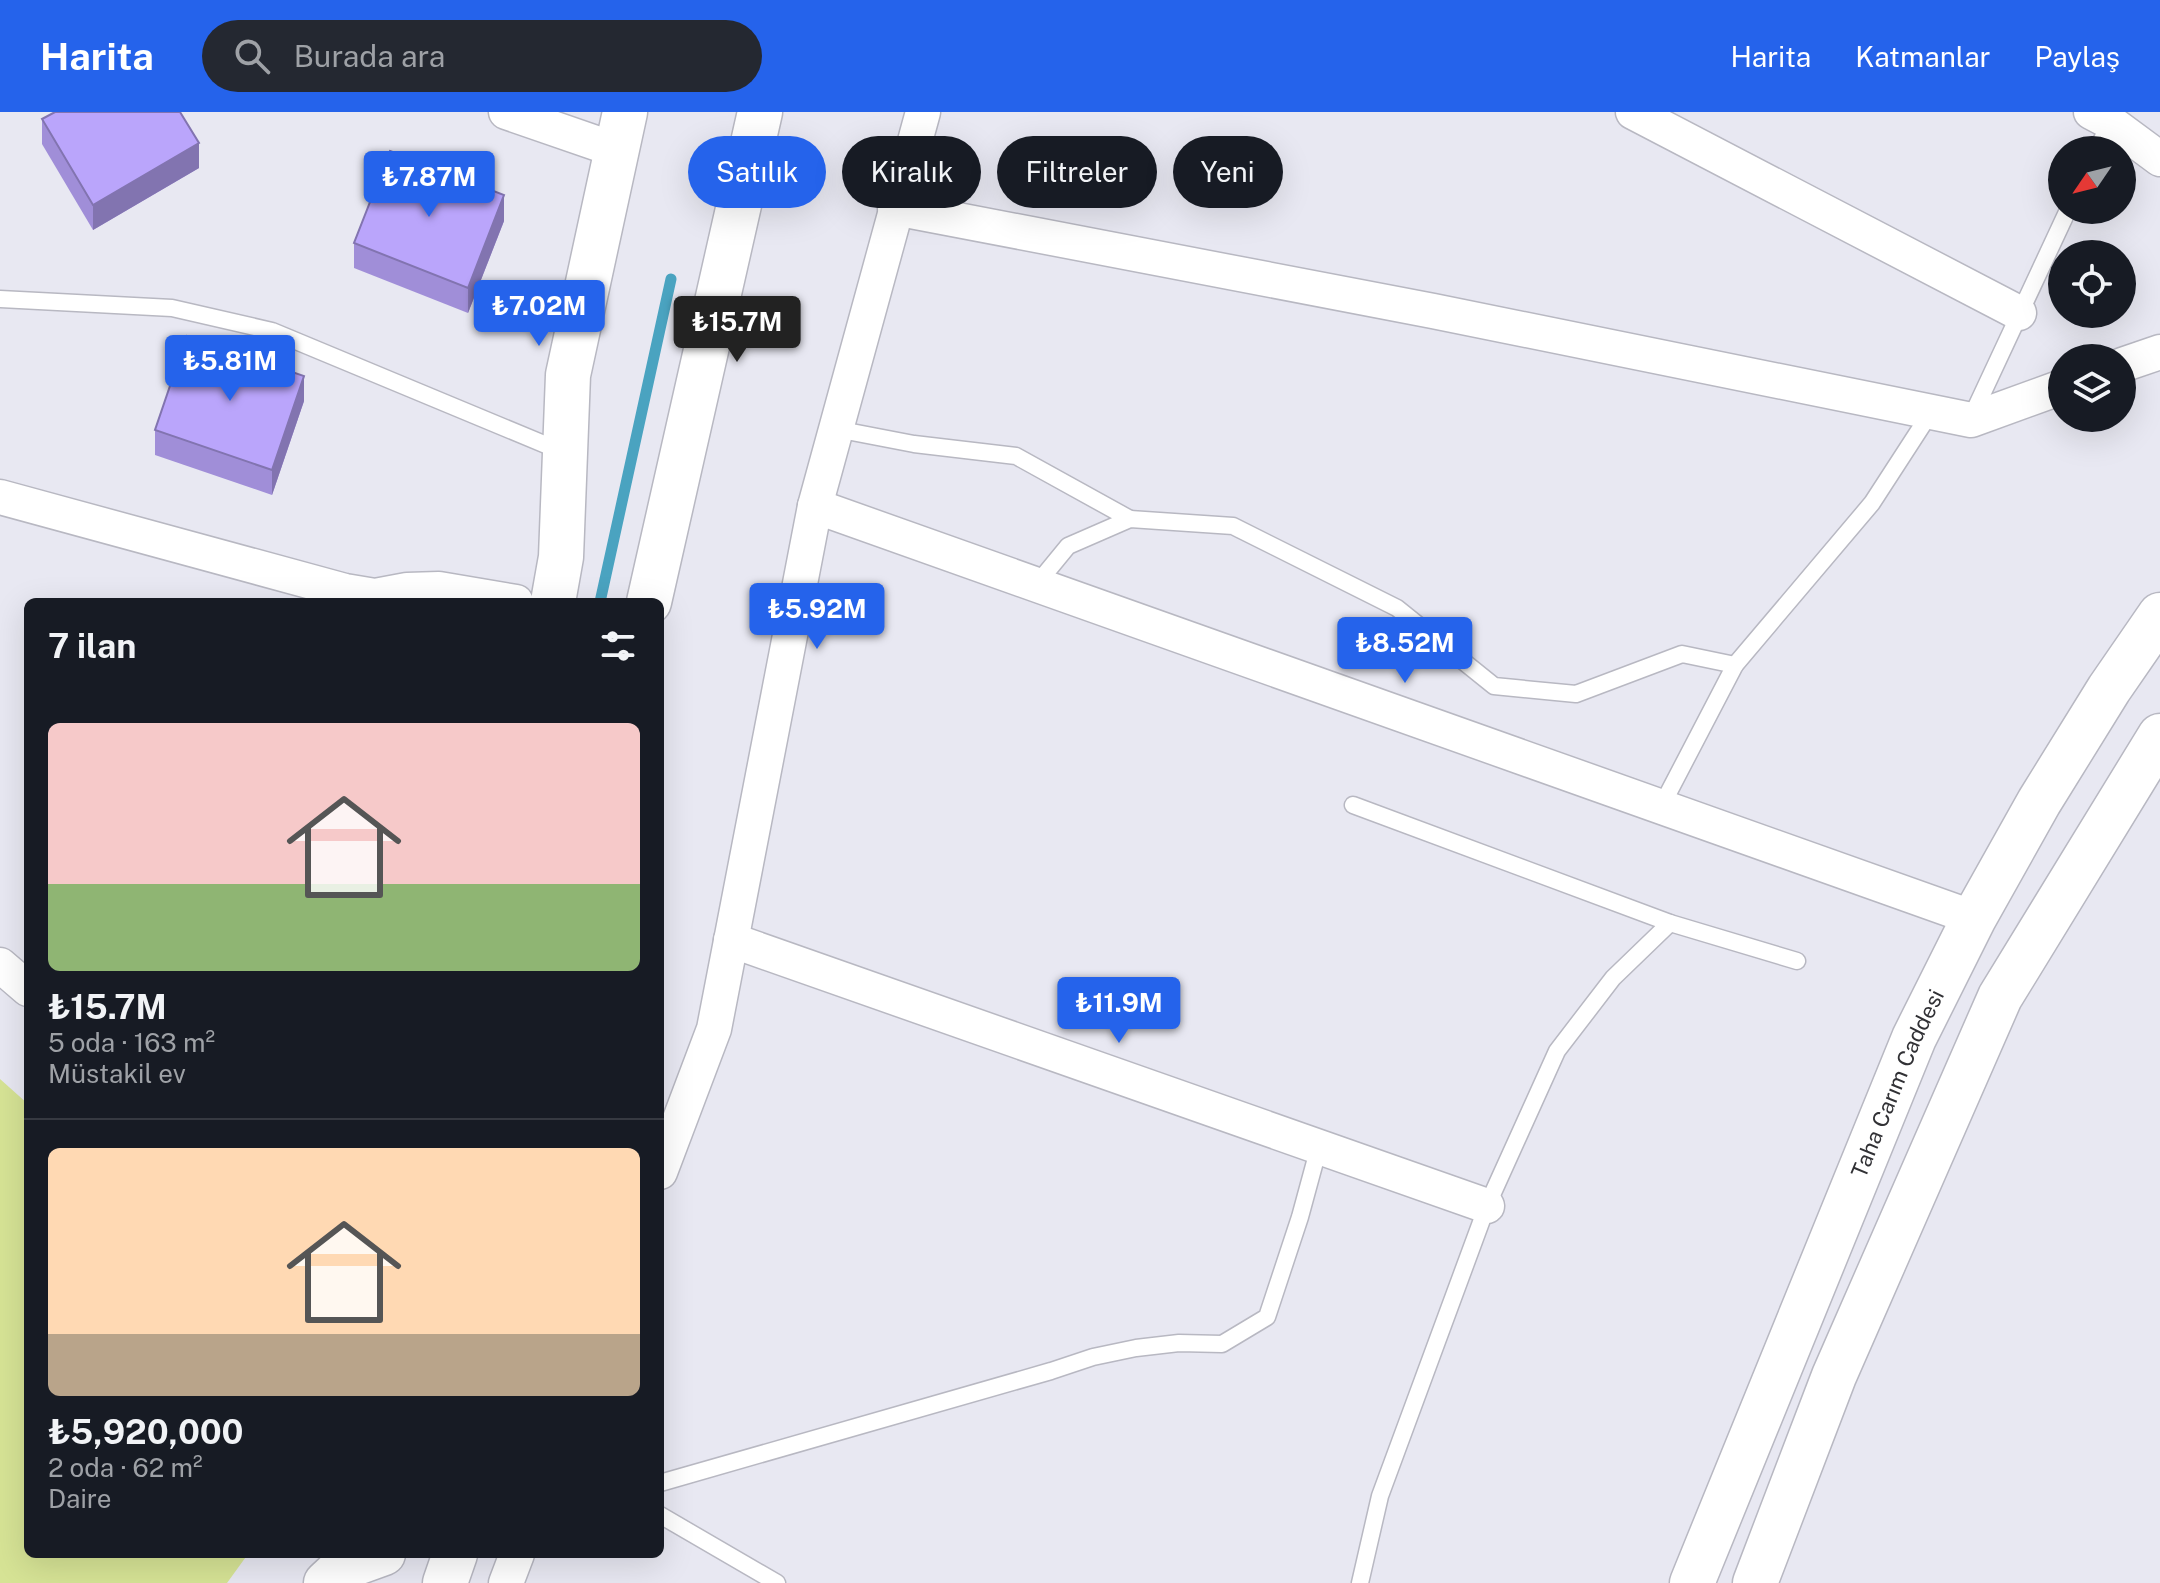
<!DOCTYPE html>
<html lang="tr">
<head>
<meta charset="utf-8">
<style>
  :root { --surface:#171b24; --page:#242831; --text:#f1f3f6; --muted:#9ea1a6; --line:#363941; --accent:#2563eb }
  body { margin:0; font-family:"Public Sans",sans-serif; background:var(--page); color:var(--text); height:100vh; display:flex; flex-direction:column; font-size:30px; white-space:nowrap }
  * { box-sizing:border-box; margin:0 }
  p { font-size:26px; color:var(--muted) }
  .icon { flex:none; width:44px; height:44px; fill:none; stroke:currentColor; stroke-width:2; stroke-linecap:round; stroke-linejoin:round }
  .map { position:relative; flex:1; overflow:hidden }
  .sheet { position:absolute; left:24px; top:486px; width:640px; height:960px; display:flex; flex-direction:column; background:var(--surface); border-radius:12px; box-shadow:0 8px 32px #0002 }
  .sheet>* { flex:none }
  .top-card { position:absolute; left:688px; top:24px; width:760px; height:72px; display:flex; gap:16px }
  .needle { width:52px; rotate:235deg }
  .tools { position:absolute; left:2048px; top:24px; display:grid; gap:16px }
  .tools a { display:grid; place-items:center; width:88px; height:88px; border-radius:50%; background:var(--surface); box-shadow:0 8px 32px #0002; font-size:40px }
  .price { position:absolute; translate:-50% -68px; padding:0 18px; border-radius:8px; background:var(--accent); color:#fff; font-size:26px; line-height:52px; filter:drop-shadow(0 2px 4px #0008) }
  .price::after { content:''; position:absolute; left:50%; top:48px; width:24px; height:18px; margin-left:-12px; background:inherit; clip-path:polygon(0 0,100% 0,50% 100%) }
  .price.active { background:#222; color:#fff }
  ul { padding:0; list-style:none }
  li { display:grid; align-content:center; gap:16px; height:424px; padding:0 24px }
  li+li { border-top:2px solid var(--line) }
  li span { display:grid; place-items:center; height:248px; border-radius:12px; color:#555 }
  li>.icon { margin-inline-start:auto }
  span .icon { width:144px; height:144px; fill:#fffc; stroke-width:1 }
  li b { font-size:34px }
  h2 { display:flex; justify-content:space-between; align-items:center; height:96px; padding:0 24px; font-size:34px }
  .tag { padding:0 28px; border-radius:36px; background:var(--surface); box-shadow:0 8px 32px #0002; font-size:28px; line-height:72px }
  .tag.active { background:var(--accent); color:#fff }
  header { display:flex; align-items:center; gap:48px; box-sizing:border-box; height:112px; padding:0 40px; background:var(--accent); color:#fff }
  header strong { font-size:38px }
  nav { display:flex; gap:44px; margin-inline-start:auto; font-size:28px }
  .search { width:560px; height:72px; background:var(--page); display:flex; align-items:center; gap:20px; box-sizing:border-box; padding:0 28px; border-radius:44px; color:var(--muted); font-size:30px }
  .map>svg:first-child { display:block }
  .green { fill:#d6e395 }
  .lines { fill:none; stroke-linecap:round; stroke-linejoin:round }
  .stream { stroke:#4aa3c0; stroke-width:11 }
  .service-casing { stroke:#b8b8c2; stroke-width:19 }
  .minor-casing { stroke:#b8b8c2; stroke-width:37 }
  .tertiary-casing { stroke:#b8b8c2; stroke-width:45 }
  .secondary-casing { stroke:#b8b8c2; stroke-width:47 }
  .primary-casing { stroke:#b8b8c2; stroke-width:47 }
  .service { stroke:#fff; stroke-width:16 }
  .minor { stroke:#fff; stroke-width:34 }
  .tertiary { stroke:#fff; stroke-width:42 }
  .secondary { stroke:#fff; stroke-width:44 }
  .primary { stroke:#fff; stroke-width:44 }
  .wall { fill:#a08ed8 }
  .shaded-wall { fill:#8274b0 }
  .building { fill:#baa5fb; stroke:#8274b0; stroke-width:2 }
  .labels { text-anchor:middle; stroke-width:7; stroke-linejoin:round; paint-order:stroke }
  .street-label { font-size:22px; fill:#313135; stroke:#e8e8f2 }
</style>
</head>
<body>
<header>
<strong>Harita</strong>
<div class="search"><svg class="icon" aria-label="search" viewBox="0 0 24 24"><circle cx="10" cy="10" r="6"/><path d="M15 15l6 6"/></svg>Burada ara</div>
<nav><a>Harita</a><a>Katmanlar</a><a>Paylaş</a></nav>
</header>
<div class="map">
<svg width="2160" height="1471" viewBox="0 0 2160 1471">
  <rect width="100%" height="100%" fill="#e8e8f2"/>
  <!-- green -->
  <path class="green" d="M 0,967 L 28,992 L 28,1442 L 248,1442 L 227,1471 L 0,1471 Z"/>
  <g class="lines">
    <!-- stream -->
    <path class="stream" d="M 600,490 L 671,167"/>
    <defs>
      <g id="service">
        <path d="M 2097,38 L 2110,10"/>
        <path d="M 0,187 L 172,196 L 272,219 L 563,340"/>
        <path d="M 1971,306 L 2068,98"/>
        <path d="M 836,317 L 914,332 L 1016,344 L 1130,407"/>
        <path d="M 1036,473 L 1068,434 L 1130,407 L 1233,414 L 1397,496 L 1494,574 L 1576,582 L 1682,542 L 1735,553"/>
        <path d="M 1353,693 L 1670,811 L 1797,849"/>
        <path d="M 1661,695 L 1735,553 L 1872,391 L 1931,300"/>
        <path d="M 660,1371 L 1051,1259 L 1093,1245 L 1136,1236 L 1179,1231 L 1222,1232 L 1267,1205 L 1300,1105 L 1319,1035"/>
        <path d="M 660,1403 L 777,1471"/>
        <path d="M 1360,1471 L 1380,1384 L 1487,1094 L 1557,939 L 1613,866 L 1670,811"/>
      </g>
      <g id="minor">
        <path d="M 506,0 L 616,38"/>
        <path d="M 1633,0 L 2019,201"/>
        <path d="M 2091,0 L 2110,10 L 2160,47"/>
        <path d="M 895,96 L 1433,199 L 1971,308 L 2062,275"/>
        <path d="M 2122,253 L 2160,240"/>
        <path d="M 0,385 L 345,479 L 375,484 L 407,478 L 439,477 L 516,490"/>
        <path d="M 815,394 L 1974,806"/>
        <path d="M 731,828 L 1487,1094"/>
        <path d="M 0,853 L 28,877"/>
        <path d="M 660,1060 L 714,917 L 815,394 L 923,0"/>
        <path d="M 506,1471 L 517,1442"/>
      </g>
      <path id="tertiary" d="M 340,1458 L 384,1442"/>
      <g id="secondary">
        <path d="M 553,490 L 561,445 L 568,263 L 625,0"/>
        <path d="M 649,490 L 760,0"/>
        <path d="M 326,1471 L 340,1458 L 344,1442"/>
        <path d="M 445,1471 L 455,1442"/>
      </g>
      <g id="primary">
        <path id="s1" d="M 1692,1471 L 1914,926 L 1974,806 L 2039,690 L 2109,577 L 2160,503"/>
        <path d="M 1755,1471 L 1834,1264 L 2000,885 L 2160,624"/>
      </g>
    </defs>
    <!-- service casing -->
    <use href="#service" class="service-casing"/>
    <!-- minor casing -->
    <use href="#minor" class="minor-casing"/>
    <!-- tertiary casing -->
    <use href="#tertiary" class="tertiary-casing"/>
    <!-- secondary casing -->
    <use href="#secondary" class="secondary-casing"/>
    <!-- primary casing -->
    <use href="#primary" class="primary-casing"/>
    <!-- service -->
    <use href="#service" class="service"/>
    <!-- minor -->
    <use href="#minor" class="minor"/>
    <!-- tertiary -->
    <use href="#tertiary" class="tertiary"/>
    <!-- secondary -->
    <use href="#secondary" class="secondary"/>
    <!-- primary -->
    <use href="#primary" class="primary"/>
  </g>
  <!-- wall -->
  <g class="wall">
    <path d="M 42,7 L 199,56 L 93,118 L 42,32 Z"/>
    <path d="M 504,109 L 468,201 L 354,156 L 354,131 Z"/>
    <path d="M 304,289 L 272,383 L 155,343 L 155,318 Z"/>
  </g>
  <!-- shaded-wall -->
  <g class="shaded-wall">
    <path d="M 199,31 L 199,56 L 93,118 L 93,93 Z"/>
    <path d="M 504,83 L 504,109 L 468,201 L 468,176 Z"/>
    <path d="M 304,264 L 304,289 L 272,383 L 272,358 Z"/>
  </g>
  <!-- building -->
  <g class="building">
    <path d="M 55,0 L 180,0 L 199,31 L 93,93 L 42,7 Z"/>
    <path d="M 390,39 L 504,83 L 468,176 L 354,131 Z"/>
    <path d="M 187,224 L 304,264 L 272,358 L 155,318 Z"/>
  </g>
  <g class="labels">
    <!-- street labels -->
    <g class="street-label">
      <text dy="8" stroke="none"><textPath href="#s1" startOffset="540">Taha Carım Caddesi</textPath></text>
    </g>
  </g>
</svg>
<div class="tools">
<a><svg class="needle" viewBox="-14 -14 28 28"><path d="M0-13l5 13h-10z" fill="#e53935"/><path d="M0 13l5-13h-10z" fill="#9ea1a6"/></svg></a>
<a><svg class="icon" aria-label="locate" viewBox="0 0 24 24"><circle cx="12" cy="12" r="6"/><path d="M12 2v4M12 18v4M2 12h4M18 12h4"/></svg></a>
<a><svg class="icon" aria-label="layers" viewBox="0 0 24 24"><path d="M12 4l9 5-9 5-9-5zM3 14l9 5 9-5"/></svg></a>
</div>
<b class="price" style="left:429px;top:107px">₺7.87M</b>
<b class="price" style="left:539px;top:236px">₺7.02M</b>
<b class="price active" style="left:737px;top:252px">₺15.7M</b>
<b class="price" style="left:230px;top:291px">₺5.81M</b>
<b class="price" style="left:817px;top:539px">₺5.92M</b>
<b class="price" style="left:1405px;top:573px">₺8.52M</b>
<b class="price" style="left:1119px;top:933px">₺11.9M</b>
<div class="top-card">
<a class="tag active">Satılık</a>
<a class="tag">Kiralık</a>
<a class="tag">Filtreler</a>
<a class="tag">Yeni</a>
</div>
<section class="sheet">
<h2>7 ilan<svg class="icon" aria-label="filters" viewBox="0 0 24 24"><path d="M4 7h16M4 17h16"/><circle cx="9" cy="7" r="2"/><circle cx="15" cy="17" r="2"/></svg></h2>
<ul>
<li><span style="background:linear-gradient(#f6c9c9 65%,#8fb573 0)"><svg class="icon" aria-label="home" viewBox="0 0 24 24"><path d="M3 11l9-7 9 7M6 9v11h12V9"/></svg></span><div><b>₺15.7M</b><p>5 oda · 163 m²</p><p>Müstakil ev</p></div></li>
<li><span style="background:linear-gradient(#ffd9b3 75%,#b9a48a 0)"><svg class="icon" aria-label="home" viewBox="0 0 24 24"><path d="M3 11l9-7 9 7M6 9v11h12V9"/></svg></span><div><b>₺5,920,000</b><p>2 oda · 62 m²</p><p>Daire</p></div></li>
</ul>
</section>
</div>
</body>
</html>
